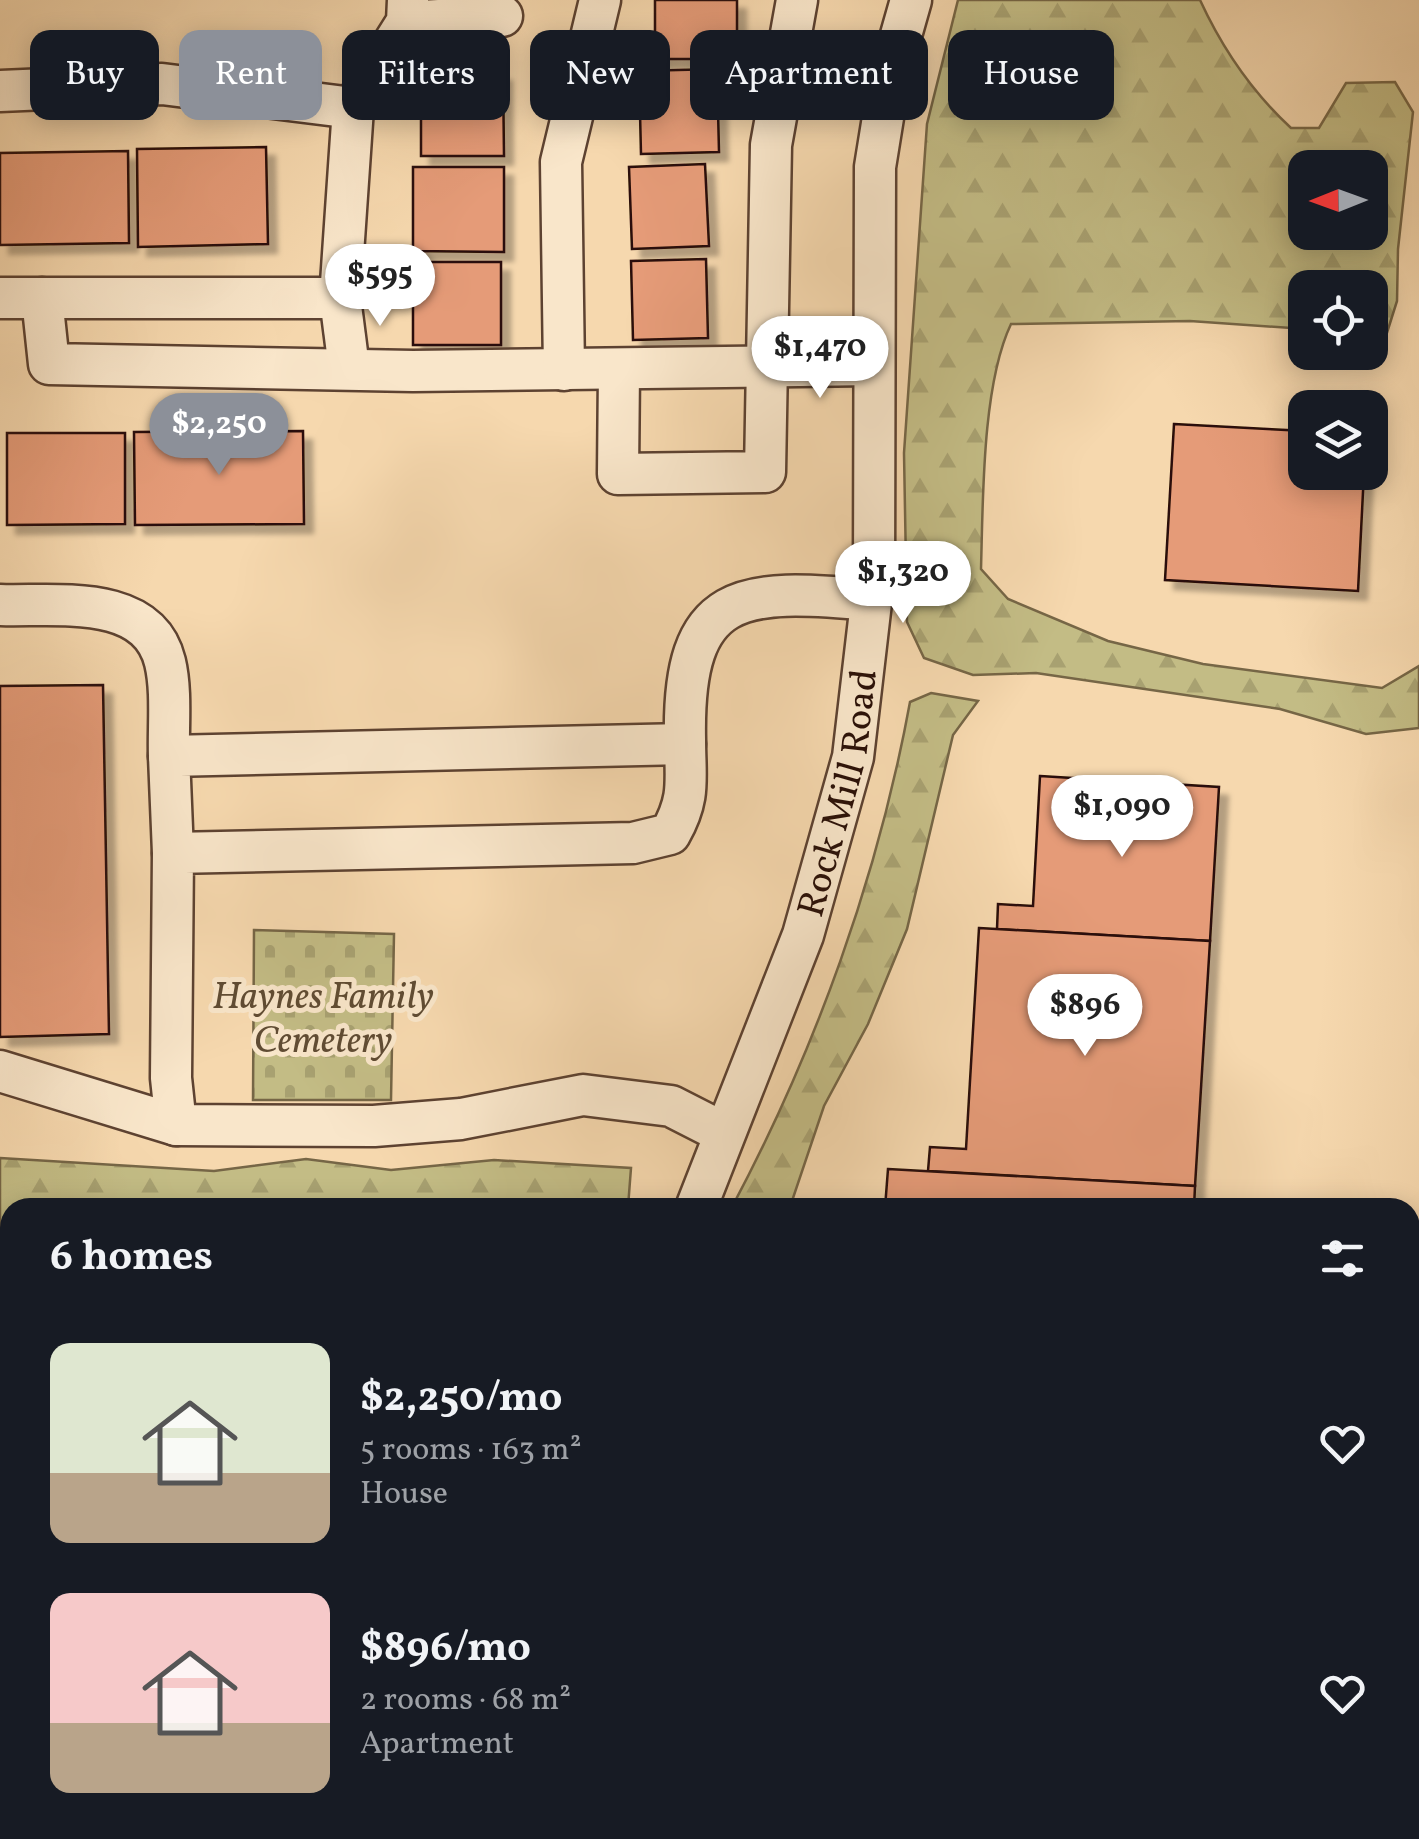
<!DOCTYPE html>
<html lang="en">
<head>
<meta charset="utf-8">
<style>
  :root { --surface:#171b24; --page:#242831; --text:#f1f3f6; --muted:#9ea1a6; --accent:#8c9099 }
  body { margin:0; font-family:Vollkorn,serif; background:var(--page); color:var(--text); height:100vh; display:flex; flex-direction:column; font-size:38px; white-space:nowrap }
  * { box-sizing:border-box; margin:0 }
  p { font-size:32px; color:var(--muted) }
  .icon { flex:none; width:55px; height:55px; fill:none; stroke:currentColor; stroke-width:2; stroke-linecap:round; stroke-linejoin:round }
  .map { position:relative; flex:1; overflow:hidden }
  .drawer { position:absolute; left:0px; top:1198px; width:1420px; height:642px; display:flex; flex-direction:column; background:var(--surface); border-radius:30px 30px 0 0; box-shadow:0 5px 25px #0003 }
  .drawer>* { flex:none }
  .guide { position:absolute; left:30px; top:30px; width:1360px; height:90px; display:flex; gap:20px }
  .needle { width:65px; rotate:269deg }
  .fabs { position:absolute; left:1288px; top:150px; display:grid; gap:20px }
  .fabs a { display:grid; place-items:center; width:100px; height:100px; border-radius:20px; background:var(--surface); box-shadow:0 5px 25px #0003; font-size:50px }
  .price { position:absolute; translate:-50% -85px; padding:0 22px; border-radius:35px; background:#fff; color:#222; font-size:32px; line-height:65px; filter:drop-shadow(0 2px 5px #0008) }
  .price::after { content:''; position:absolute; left:50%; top:60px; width:30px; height:22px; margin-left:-15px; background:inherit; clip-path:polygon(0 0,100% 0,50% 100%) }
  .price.on { background:var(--accent); color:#fff }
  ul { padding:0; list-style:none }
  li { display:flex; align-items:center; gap:30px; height:250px; padding:0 50px }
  li span { display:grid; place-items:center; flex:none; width:280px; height:200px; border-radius:20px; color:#555 }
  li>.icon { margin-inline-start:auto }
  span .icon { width:120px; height:120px; fill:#fffc; stroke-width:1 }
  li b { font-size:42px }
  h2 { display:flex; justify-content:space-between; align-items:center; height:120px; padding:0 50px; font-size:42px }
  .pill { padding:0 35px; border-radius:20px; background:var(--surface); box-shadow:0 5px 25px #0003; font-size:35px; line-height:90px }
  .pill.on { background:var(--accent); color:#fff }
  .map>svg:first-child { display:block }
  .forest { fill:url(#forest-firs); stroke:#766646; stroke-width:2.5; fill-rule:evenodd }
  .cemetery { fill:url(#cemetery-stones); stroke:#766646; stroke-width:2.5 }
  .building { fill:#e59b78; stroke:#2a1007; stroke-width:2.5; filter:url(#shadow) }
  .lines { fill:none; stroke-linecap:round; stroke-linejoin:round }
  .minor-casing { stroke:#5d4231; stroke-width:45 }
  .minor { stroke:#f9e6ca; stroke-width:40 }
  .labels { text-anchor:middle; stroke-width:10; stroke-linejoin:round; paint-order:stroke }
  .street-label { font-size:38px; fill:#2a1007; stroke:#f9e6ca }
  .park-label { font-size:38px; font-style:italic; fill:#604c33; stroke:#f9e6ca }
</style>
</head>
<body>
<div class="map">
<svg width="1419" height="1839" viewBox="0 0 1419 1839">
  <defs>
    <pattern id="forest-firs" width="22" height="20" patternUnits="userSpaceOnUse" patternTransform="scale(2.5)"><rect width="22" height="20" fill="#c3bc85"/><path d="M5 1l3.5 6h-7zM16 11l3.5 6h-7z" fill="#a8a171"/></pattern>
    <pattern id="cemetery-stones" width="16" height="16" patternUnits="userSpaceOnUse" patternTransform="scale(2.5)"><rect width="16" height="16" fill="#c3bc85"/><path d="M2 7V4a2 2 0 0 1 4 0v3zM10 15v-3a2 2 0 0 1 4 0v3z" fill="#a8a171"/></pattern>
    <filter id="shadow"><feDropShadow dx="9" dy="9" stdDeviation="2.5" flood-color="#0004"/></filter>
  </defs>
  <rect width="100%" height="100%" fill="#f6d8ae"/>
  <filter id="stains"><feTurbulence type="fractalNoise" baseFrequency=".002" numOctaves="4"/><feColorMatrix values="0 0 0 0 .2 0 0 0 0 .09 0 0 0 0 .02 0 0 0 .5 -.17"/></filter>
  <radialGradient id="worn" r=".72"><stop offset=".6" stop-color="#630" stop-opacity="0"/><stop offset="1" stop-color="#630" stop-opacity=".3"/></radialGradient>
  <!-- forest -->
  <g class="forest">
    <path d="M 958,0 L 1200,0 C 1223,50 1251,91 1291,128 L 1319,128 L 1346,83 L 1395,82 L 1413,112 L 1398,249 L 1397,301 L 1385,339 L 1370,337 L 1370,288 L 1305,288 L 1305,329 L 1190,321 L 1011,324 C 982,385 983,500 981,569 L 1008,599 L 1108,641 L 1203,664 L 1382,688 L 1419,666 L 1419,728 L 1366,734 L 1280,709 L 1036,673 L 973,675 L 924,658 L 907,622 L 904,453 L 927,124 ZM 1305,168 L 1370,168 L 1370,232 L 1305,232 Z"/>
    <path d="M 931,693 L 978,701 L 953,735 L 907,929 L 868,1024 L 824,1106 L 790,1207 L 732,1207 C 815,1051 878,877 910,702 Z"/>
    <path d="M 0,1158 L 214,1171 L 306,1159 L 391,1170 L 494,1160 L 631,1168 L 628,1207 L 10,1208 L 10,1830 L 568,1830 L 568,1839 L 0,1839 Z"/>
    <rect x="684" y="1830" width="73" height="9"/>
  </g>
  <!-- cemetery -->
  <path class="cemetery" d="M 254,930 L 394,934 L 391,1100 L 253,1100 Z"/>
  <!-- building -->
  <g class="building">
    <rect x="655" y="0" width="82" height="59"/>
    <path d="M 717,69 L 719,152 L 641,154 L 639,71 Z"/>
    <path d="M 421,72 L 503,72 L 504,156 L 421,156 Z"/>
    <path d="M 266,147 L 268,244 L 138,247 L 137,149 Z"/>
    <path d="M 128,151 L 129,243 L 0,245 L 0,153 Z"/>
    <path d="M 705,164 L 709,246 L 632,249 L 629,167 Z"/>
    <path d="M 413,167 L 504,167 L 504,252 L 413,251 Z"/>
    <path d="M 706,259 L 708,338 L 633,340 L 631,261 Z"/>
    <rect x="413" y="262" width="88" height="83"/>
    <path d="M 1174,424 L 1305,431 L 1305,472 L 1364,472 L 1358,591 L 1165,580 Z"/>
    <path d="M 303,431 L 304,524 L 135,525 L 134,432 Z"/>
    <path d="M 7,433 L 125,433 L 125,524 L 7,525 Z"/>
    <path d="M 103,685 L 109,1034 L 0,1037 L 0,686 Z"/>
    <path d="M 1040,776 L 1219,787 L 1210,941 L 997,929 L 998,904 L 1033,906 Z"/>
    <path d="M 979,928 L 1210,941 L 1195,1186 L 928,1171 L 930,1147 L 966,1149 Z"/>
    <path d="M 888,1169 L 1195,1186 L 1194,1208 L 885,1208 Z"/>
    <path d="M 814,1830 L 1156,1830 L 1155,1839 L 814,1839 Z"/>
  </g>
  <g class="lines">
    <defs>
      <g id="minor">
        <path d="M 408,0 L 407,22 L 353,108 L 340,298 L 42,298 L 49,364 L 413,371 L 873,365"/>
        <path d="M 407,22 L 502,16"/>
        <path d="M 0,91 L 162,84 L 353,108"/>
        <path d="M 0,298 L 42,298"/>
        <path d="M 340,298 L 349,368"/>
        <path d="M 564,370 L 561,162 L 600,0"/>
        <path d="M 619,370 L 618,474 L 765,472 L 771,145 L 797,0"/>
        <path d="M 0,605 C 54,607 148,592 165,662 C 172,691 168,727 169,756"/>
        <path d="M 173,853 L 169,756 L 685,744"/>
        <path d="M 0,1071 L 176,1125"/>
        <path d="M 722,1132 L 671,1106 L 583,1095 L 461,1119 L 374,1126 L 176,1125 L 171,1078 L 173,853 L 633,843 L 670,834 C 691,797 685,780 685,739 C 682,590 740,588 871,600"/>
        <path id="s1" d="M 696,1208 L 803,935 L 853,757 L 874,577 L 875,167 L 890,74 L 911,0"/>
        <path d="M 658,1830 L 658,1839"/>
      </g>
    </defs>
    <!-- minor casing -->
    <use href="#minor" class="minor-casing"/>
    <!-- minor -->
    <use href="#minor" class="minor"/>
  </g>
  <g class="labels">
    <!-- street labels -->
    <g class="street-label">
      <text dy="13" stroke="none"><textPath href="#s1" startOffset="440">Rock Mill Road</textPath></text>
    </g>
    <!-- park labels -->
    <g class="park-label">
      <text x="323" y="1008">Haynes Family<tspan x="323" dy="44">Cemetery</tspan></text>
    </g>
  </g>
  <rect width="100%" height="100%" filter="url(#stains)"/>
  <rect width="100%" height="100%" fill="url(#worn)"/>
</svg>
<div class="fabs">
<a><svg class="needle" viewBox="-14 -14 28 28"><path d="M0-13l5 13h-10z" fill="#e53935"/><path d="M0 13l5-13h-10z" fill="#9ea1a6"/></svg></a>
<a><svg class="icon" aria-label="locate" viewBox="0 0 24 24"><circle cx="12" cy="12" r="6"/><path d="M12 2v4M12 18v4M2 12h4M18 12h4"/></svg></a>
<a><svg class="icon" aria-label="layers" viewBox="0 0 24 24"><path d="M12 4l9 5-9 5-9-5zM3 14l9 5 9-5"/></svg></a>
</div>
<b class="price" style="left:380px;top:329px">$595</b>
<b class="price" style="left:820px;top:401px">$1,470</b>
<b class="price on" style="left:219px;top:478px">$2,250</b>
<b class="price" style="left:903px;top:626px">$1,320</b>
<b class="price" style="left:1122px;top:860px">$1,090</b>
<b class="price" style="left:1085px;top:1059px">$896</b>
<div class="guide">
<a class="pill">Buy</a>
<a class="pill on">Rent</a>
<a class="pill">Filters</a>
<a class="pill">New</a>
<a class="pill">Apartment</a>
<a class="pill">House</a>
</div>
<section class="drawer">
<h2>6 homes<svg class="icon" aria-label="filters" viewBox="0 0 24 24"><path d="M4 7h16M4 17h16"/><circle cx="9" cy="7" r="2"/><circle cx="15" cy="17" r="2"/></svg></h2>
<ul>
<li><span style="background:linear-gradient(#dfe7d0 65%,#b9a48a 0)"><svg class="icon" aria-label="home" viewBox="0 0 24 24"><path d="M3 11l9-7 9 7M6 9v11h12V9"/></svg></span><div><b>$2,250/mo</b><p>5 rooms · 163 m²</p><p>House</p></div><svg class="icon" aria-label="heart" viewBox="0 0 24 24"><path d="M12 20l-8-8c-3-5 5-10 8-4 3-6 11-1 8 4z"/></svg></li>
<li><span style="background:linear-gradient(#f6c9c9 65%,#b9a48a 0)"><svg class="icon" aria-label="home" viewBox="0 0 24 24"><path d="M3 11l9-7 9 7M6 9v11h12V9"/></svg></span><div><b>$896/mo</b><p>2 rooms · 68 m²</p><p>Apartment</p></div><svg class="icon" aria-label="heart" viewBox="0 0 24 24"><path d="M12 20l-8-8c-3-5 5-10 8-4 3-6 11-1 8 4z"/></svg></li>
</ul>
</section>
</div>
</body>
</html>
